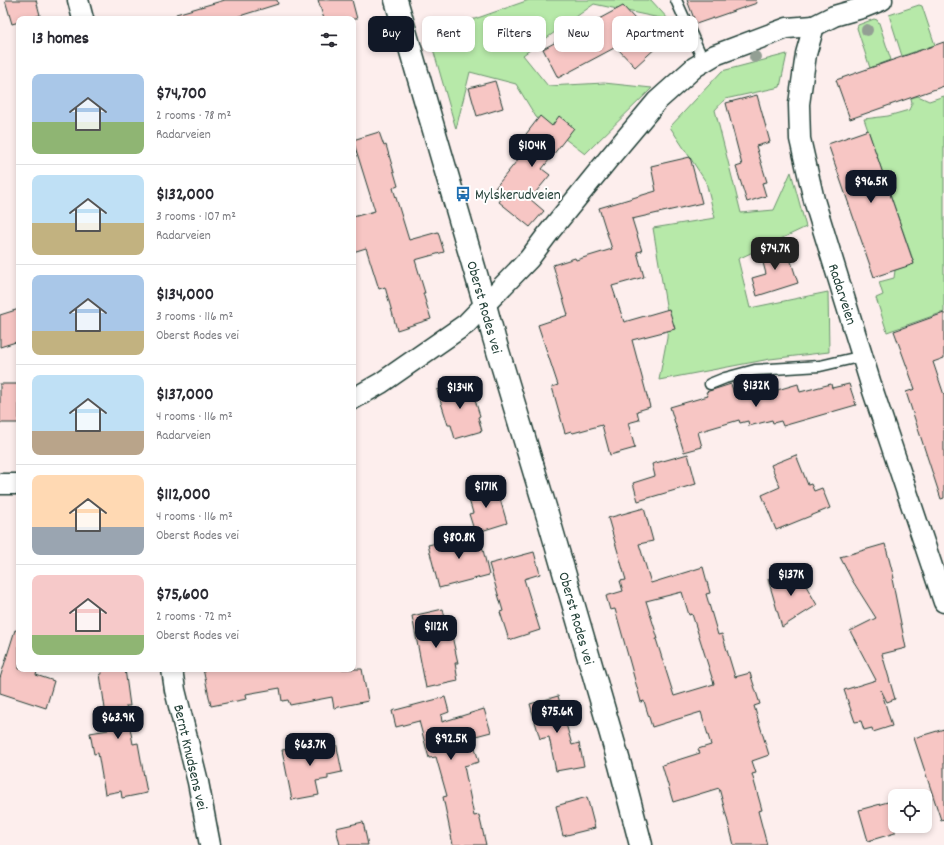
<!DOCTYPE html>
<html lang="en">
<head>
<meta charset="utf-8">
<style>
  :root { --surface:#fff; --page:#f2f2f3; --text:#2b2b33; --muted:#7c7c81; --line:#e1e1e2; --accent:#111827 }
  body { margin:0; font-family:Dekko,sans-serif; background:var(--page); color:var(--text); height:100vh; display:flex; flex-direction:column; font-size:15px; white-space:nowrap }
  * { box-sizing:border-box; margin:0 }
  p { font-size:13px; color:var(--muted) }
  .icon { flex:none; width:22px; height:22px; fill:none; stroke:currentColor; stroke-width:2; stroke-linecap:round; stroke-linejoin:round }
  .map { position:relative; flex:1; overflow:hidden }
  .details { position:absolute; left:16px; top:16px; width:340px; height:656px; display:flex; flex-direction:column; background:var(--surface); border-radius:8px; box-shadow:0 2px 6px #0003 }
  .details>* { flex:none }
  .top-card { position:absolute; left:368px; top:16px; width:380px; height:36px; display:flex; gap:8px }
  .tools { position:absolute; left:888px; top:789px; display:grid; gap:8px }
  .tools a { display:grid; place-items:center; width:44px; height:44px; border-radius:8px; background:var(--surface); box-shadow:0 2px 6px #0003; font-size:20px }
  .price { position:absolute; translate:-50% -34px; padding:0 9px; border-radius:8px; background:var(--accent); color:#fff; font-size:13px; line-height:26px; filter:drop-shadow(0 1px 2px #0008) }
  .price::after { content:''; position:absolute; left:50%; top:24px; width:12px; height:9px; margin-left:-6px; background:inherit; clip-path:polygon(0 0,100% 0,50% 100%) }
  .price.selected { background:#222; color:#fff }
  ul { padding:0; list-style:none }
  li { display:flex; align-items:center; gap:12px; height:100px; padding:0 16px }
  li+li { border-top:1px solid var(--line) }
  li span { display:grid; place-items:center; flex:none; width:112px; height:80px; border-radius:8px; color:#555 }
  li>.icon { margin-inline-start:auto }
  span .icon { width:48px; height:48px; fill:#fffc; stroke-width:1 }
  li b { font-size:17px }
  h2 { display:flex; justify-content:space-between; align-items:center; height:48px; padding:0 16px; font-size:17px }
  .tag { padding:0 14px; border-radius:8px; background:var(--surface); box-shadow:0 2px 6px #0003; font-size:14px; line-height:36px }
  .tag.selected { background:var(--accent); color:#fff }
  .map>svg:first-child { display:block }
  .green { fill:#b7e9a9; stroke:#6b936e }
  .building { fill:#f7c6c4; stroke:#1f3d34; fill-rule:evenodd }
  .lines { fill:none; stroke-linecap:round; stroke-linejoin:round }
  .service-casing { stroke:#1f3d34; stroke-width:13 }
  .minor-casing { stroke:#1f3d34; stroke-width:23 }
  .tertiary-casing { stroke:#1f3d34; stroke-width:25 }
  .service { stroke:#fff; stroke-width:10 }
  .minor { stroke:#fff; stroke-width:20 }
  .tertiary { stroke:#fff; stroke-width:22 }
  .tree { fill:#939f94 }
  .labels { text-anchor:middle; stroke-width:4; stroke-linejoin:round; paint-order:stroke }
  .poi-label { font-size:15px; fill:#1f3d34; stroke:#fff; text-anchor:start }
  .street-label { font-size:15px; fill:#1f3d34; stroke:#fff }
</style>
</head>
<body>
<div class="map">
<svg width="944" height="845" viewBox="0 0 944 845">
  <rect width="100%" height="100%" fill="#fdeeed"/>
  <filter id="ink" filterUnits="userSpaceOnUse"><feTurbulence type="fractalNoise" baseFrequency=".025" numOctaves="2"/><feDisplacementMap in="SourceGraphic" scale="8" xChannelSelector="R" yChannelSelector="G"/><feConvolveMatrix kernelMatrix="1 2 1 2 8 2 1 2 1" color-interpolation-filters="sRGB"/></filter>
  <g filter="url(#ink)">
    <!-- green -->
    <g class="green">
      <path d="M 529,0 L 651,0 L 669,20 L 594,4 L 523,55 L 548,86 L 604,83 L 652,88 L 585,154 L 536,117 L 516,84 L 470,72 L 456,129 L 429,35 Z"/>
      <path d="M 919,5 L 922,6 L 935,45 L 902,56 L 889,15 Z"/>
      <path d="M 874,19 L 877,20 L 879,23 L 891,60 L 870,68 L 857,28 L 858,25 Z"/>
      <path d="M 787,54 L 780,87 L 725,99 L 715,110 L 741,213 L 774,210 L 791,172 L 806,227 L 738,259 L 750,308 L 828,292 L 829,352 L 770,359 L 659,380 L 667,338 L 668,317 L 653,228 L 715,218 L 706,182 L 670,127 L 722,71 Z"/>
      <path d="M 918,96 L 929,101 L 944,96 L 944,312 L 887,332 L 876,298 L 883,295 L 879,282 L 894,278 L 895,270 L 914,263 L 864,119 L 888,116 L 909,110 L 912,103 L 911,98 Z"/>
    </g>
    <!-- building -->
    <g class="building">
      <path d="M 5,0 L 36,0 L 40,15 L 28,19 L 19,19 L 19,22 L 12,24 Z"/>
      <path d="M 225,0 L 277,0 L 278,4 L 230,19 L 177,19 L 176,14 Z"/>
      <path d="M 318,0 L 352,0 L 357,19 L 324,19 Z"/>
      <path d="M 687,0 L 756,0 L 757,3 L 696,24 Z"/>
      <path d="M 623,6 L 659,45 L 635,67 L 616,47 L 558,78 L 543,49 Z"/>
      <path d="M 944,42 L 944,86 L 850,119 L 836,80 Z"/>
      <path d="M 495,81 L 503,108 L 477,116 L 469,88 Z"/>
      <path d="M 757,95 L 770,142 L 756,146 L 767,182 L 762,183 L 766,196 L 747,202 L 736,167 L 742,165 L 726,103 Z"/>
      <path d="M 540,116 L 552,126 L 559,116 L 574,128 L 542,169 L 550,175 L 530,199 L 544,211 L 530,227 L 499,202 L 504,195 L 495,188 L 520,157 L 513,151 Z"/>
      <path d="M 868,130 L 914,264 L 874,277 L 828,144 Z"/>
      <path d="M 379,132 L 384,146 L 386,145 L 398,186 L 393,188 L 409,240 L 438,232 L 444,252 L 415,260 L 425,293 L 423,293 L 431,319 L 397,330 L 385,287 L 379,289 L 366,248 L 353,252 L 353,217 L 375,211 L 353,140 Z"/>
      <path d="M 690,157 L 702,203 L 632,219 L 642,251 L 637,252 L 644,277 L 612,286 L 624,322 L 669,309 L 675,329 L 632,340 L 650,407 L 637,411 L 639,420 L 628,423 L 635,448 L 610,455 L 602,425 L 573,433 L 571,431 L 565,433 L 552,387 L 558,385 L 538,325 L 568,315 L 553,265 L 575,258 L 576,260 L 612,249 L 599,208 L 656,191 L 651,166 Z"/>
      <path d="M 785,243 L 798,283 L 757,296 L 752,278 L 766,274 L 760,251 Z"/>
      <path d="M 19,309 L 19,341 L 0,347 L 0,315 Z"/>
      <path d="M 944,313 L 944,358 L 933,362 L 944,395 L 944,498 L 941,499 L 906,392 L 915,389 L 894,331 Z"/>
      <path d="M 465,382 L 467,389 L 471,387 L 480,416 L 478,417 L 482,431 L 455,439 L 451,425 L 448,425 L 437,390 Z"/>
      <rect x="0" y="384" width="19" height="39"/>
      <path d="M 731,384 L 734,393 L 765,384 L 767,393 L 798,384 L 800,392 L 831,384 L 832,388 L 849,384 L 856,405 L 783,426 L 781,421 L 773,423 L 772,420 L 749,426 L 748,421 L 740,423 L 739,420 L 698,432 L 702,447 L 684,452 L 670,407 L 708,396 L 706,392 Z"/>
      <path d="M 688,454 L 696,484 L 638,501 L 633,483 L 655,476 L 652,464 Z"/>
      <path d="M 796,455 L 808,485 L 811,484 L 814,491 L 822,488 L 830,508 L 776,530 L 762,495 L 780,487 L 771,465 Z"/>
      <path d="M 496,485 L 507,523 L 475,533 L 469,514 L 473,513 L 467,493 Z"/>
      <path d="M 644,508 L 653,541 L 639,544 L 651,583 L 703,567 L 710,593 L 706,594 L 718,635 L 722,634 L 735,677 L 750,673 L 760,704 L 754,706 L 769,755 L 752,761 L 756,773 L 752,774 L 762,810 L 758,811 L 767,845 L 734,845 L 719,788 L 673,802 L 662,765 L 700,753 L 698,749 L 711,745 L 701,712 L 652,727 L 644,701 L 641,702 L 615,609 L 610,610 L 606,596 L 623,591 L 620,581 L 626,580 L 608,518 ZM 682,592 L 689,615 L 692,614 L 714,684 L 674,696 L 656,639 L 658,639 L 646,601 Z"/>
      <path d="M 479,533 L 489,575 L 439,588 L 428,545 Z"/>
      <path d="M 885,544 L 894,578 L 892,579 L 906,648 L 882,654 L 895,699 L 887,702 L 881,690 L 892,726 L 873,732 L 872,728 L 864,730 L 861,721 L 855,722 L 844,690 L 876,680 L 850,631 L 876,618 L 852,580 L 840,557 Z"/>
      <path d="M 534,552 L 540,574 L 524,579 L 540,630 L 509,640 L 500,612 L 503,611 L 489,564 Z"/>
      <path d="M 797,570 L 817,605 L 782,627 L 768,579 Z"/>
      <path d="M 443,609 L 447,627 L 450,627 L 458,663 L 455,663 L 458,681 L 426,688 L 412,616 Z"/>
      <path d="M 15,630 L 19,631 L 19,669 L 38,669 L 36,675 L 54,681 L 46,708 L 0,693 L 0,678 Z"/>
      <path d="M 101,669 L 125,669 L 130,706 L 126,706 L 133,744 L 138,743 L 147,793 L 122,798 L 121,791 L 105,794 L 98,753 L 94,754 L 90,733 L 108,730 L 100,674 L 102,674 Z"/>
      <path d="M 203,669 L 362,669 L 368,701 L 334,708 L 332,697 L 290,705 L 288,700 L 282,701 L 280,688 L 246,694 L 247,699 L 211,706 Z"/>
      <path d="M 558,696 L 572,745 L 579,743 L 584,766 L 556,771 L 549,737 L 540,739 L 530,704 Z"/>
      <path d="M 445,697 L 449,712 L 441,715 L 442,722 L 484,709 L 491,732 L 472,737 L 479,762 L 464,766 L 474,816 L 479,815 L 486,845 L 453,845 L 443,797 L 447,796 L 436,757 L 429,758 L 419,721 L 396,727 L 392,711 Z"/>
      <path d="M 944,729 L 944,819 L 941,820 L 914,738 Z"/>
      <path d="M 321,740 L 322,744 L 336,742 L 342,772 L 328,775 L 328,779 L 316,781 L 319,795 L 292,800 L 282,750 L 288,749 L 287,747 Z"/>
      <path d="M 587,797 L 595,828 L 563,836 L 556,806 Z"/>
      <path d="M 895,800 L 895,833 L 868,841 L 859,810 Z"/>
      <path d="M 363,822 L 368,845 L 340,845 L 336,828 Z"/>
    </g>
    <g class="lines">
      <defs>
        <g id="service">
          <path d="M 676,0 L 704,62"/>
          <path d="M 710,384 L 725,378 L 755,370 L 820,366 L 863,356"/>
        </g>
        <g id="minor">
          <path d="M 78,0 L 83,19"/>
          <path d="M 882,0 L 862,8 L 834,16 L 814,26 L 806,54 L 799,104 L 800,139 L 814,200 L 873,391 L 944,602"/>
          <path d="M 353,399 L 381,383 L 466,324 L 529,259 L 550,231 L 610,157 L 657,101 L 695,67 L 715,55 L 787,28 L 814,26"/>
          <path d="M 0,484 L 19,484"/>
          <path d="M 172,669 L 175,690 L 198,782 L 210,845"/>
        </g>
        <path id="tertiary" d="M 396,0 L 485,305 L 494,338 L 548,517 L 620,765 L 641,845"/>
      </defs>
      <!-- service casing -->
      <use href="#service" class="service-casing"/>
      <!-- minor casing -->
      <use href="#minor" class="minor-casing"/>
      <!-- tertiary casing -->
      <use href="#tertiary" class="tertiary-casing"/>
      <!-- service -->
      <use href="#service" class="service"/>
      <!-- minor -->
      <use href="#minor" class="minor"/>
      <!-- tertiary -->
      <use href="#tertiary" class="tertiary"/>
    </g>
    <!-- trees -->
    <g class="tree">
      <circle cx="867" cy="30" r="6"/>
      <circle cx="755" cy="57" r="6"/>
    </g>
  </g>
  <!-- icons -->
  <defs>
    <symbol id="bus-bare" viewBox="-9 -9 18 18"><path d="M-5-6H5V4H4V6H2V4H-2V6H-4V4H-5ZM-3.5-4V0h7V-4ZM-3.5 1.2v1.5H-2V1.2ZM2 1.2v1.5H3.5V1.2Z" fill="#1f6fb2" stroke="#fff" stroke-width="2.5" paint-order="stroke"/></symbol>
  </defs>
  <g fill-rule="evenodd">
    <use href="#bus-bare" x="452" y="183" width="22" height="22"/>
  </g>
  <g class="labels">
    <!-- poi labels -->
    <g class="poi-label">
      <text x="475" y="199">Mylskerudveien</text>
    </g>
    <!-- street labels -->
    <g class="street-label">
      <text transform="translate(843 294) rotate(72)" y="5">Radarveien</text>
      <text transform="translate(485 307) rotate(74)" y="5">Oberst Rodes vei</text>
      <text transform="translate(577 618) rotate(74)" y="5">Oberst Rodes vei</text>
      <text transform="translate(191 757) rotate(77)" y="5">Bernt Knudsens vei</text>
    </g>
  </g>
</svg>
<div class="tools">
<a><svg class="icon" aria-label="locate" viewBox="0 0 24 24"><circle cx="12" cy="12" r="6"/><path d="M12 2v4M12 18v4M2 12h4M18 12h4"/></svg></a>
</div>
<b class="price" style="left:532px;top:168px">$104K</b>
<b class="price" style="left:871px;top:204px">$96.5K</b>
<b class="price selected" style="left:775px;top:271px">$74.7K</b>
<b class="price" style="left:756px;top:408px">$132K</b>
<b class="price" style="left:460px;top:410px">$134K</b>
<b class="price" style="left:486px;top:509px">$171K</b>
<b class="price" style="left:459px;top:560px">$80.8K</b>
<b class="price" style="left:791px;top:597px">$137K</b>
<b class="price" style="left:436px;top:649px">$112K</b>
<b class="price" style="left:557px;top:734px">$75.6K</b>
<b class="price" style="left:118px;top:740px">$63.9K</b>
<b class="price" style="left:451px;top:761px">$92.5K</b>
<b class="price" style="left:310px;top:767px">$63.7K</b>
<div class="top-card">
<a class="tag selected">Buy</a>
<a class="tag">Rent</a>
<a class="tag">Filters</a>
<a class="tag">New</a>
<a class="tag">Apartment</a>
</div>
<section class="details">
<h2>13 homes<svg class="icon" aria-label="filters" viewBox="0 0 24 24"><path d="M4 7h16M4 17h16"/><circle cx="9" cy="7" r="2"/><circle cx="15" cy="17" r="2"/></svg></h2>
<ul>
<li><span style="background:linear-gradient(#a9c7e8 60%,#8fb573 0)"><svg class="icon" aria-label="home" viewBox="0 0 24 24"><path d="M3 11l9-7 9 7M6 9v11h12V9"/></svg></span><div><b>$74,700</b><p>2 rooms · 78 m²</p><p>Radarveien</p></div></li>
<li><span style="background:linear-gradient(#bfe0f5 60%,#c2b280 0)"><svg class="icon" aria-label="home" viewBox="0 0 24 24"><path d="M3 11l9-7 9 7M6 9v11h12V9"/></svg></span><div><b>$132,000</b><p>3 rooms · 107 m²</p><p>Radarveien</p></div></li>
<li><span style="background:linear-gradient(#a9c7e8 70%,#c2b280 0)"><svg class="icon" aria-label="home" viewBox="0 0 24 24"><path d="M3 11l9-7 9 7M6 9v11h12V9"/></svg></span><div><b>$134,000</b><p>3 rooms · 116 m²</p><p>Oberst Rodes vei</p></div></li>
<li><span style="background:linear-gradient(#bfe0f5 70%,#b9a48a 0)"><svg class="icon" aria-label="home" viewBox="0 0 24 24"><path d="M3 11l9-7 9 7M6 9v11h12V9"/></svg></span><div><b>$137,000</b><p>4 rooms · 116 m²</p><p>Radarveien</p></div></li>
<li><span style="background:linear-gradient(#ffd9b3 65%,#9aa5b1 0)"><svg class="icon" aria-label="home" viewBox="0 0 24 24"><path d="M3 11l9-7 9 7M6 9v11h12V9"/></svg></span><div><b>$112,000</b><p>4 rooms · 116 m²</p><p>Oberst Rodes vei</p></div></li>
<li><span style="background:linear-gradient(#f6c9c9 75%,#8fb573 0)"><svg class="icon" aria-label="home" viewBox="0 0 24 24"><path d="M3 11l9-7 9 7M6 9v11h12V9"/></svg></span><div><b>$75,600</b><p>2 rooms · 72 m²</p><p>Oberst Rodes vei</p></div></li>
</ul>
</section>
</div>
</body>
</html>
